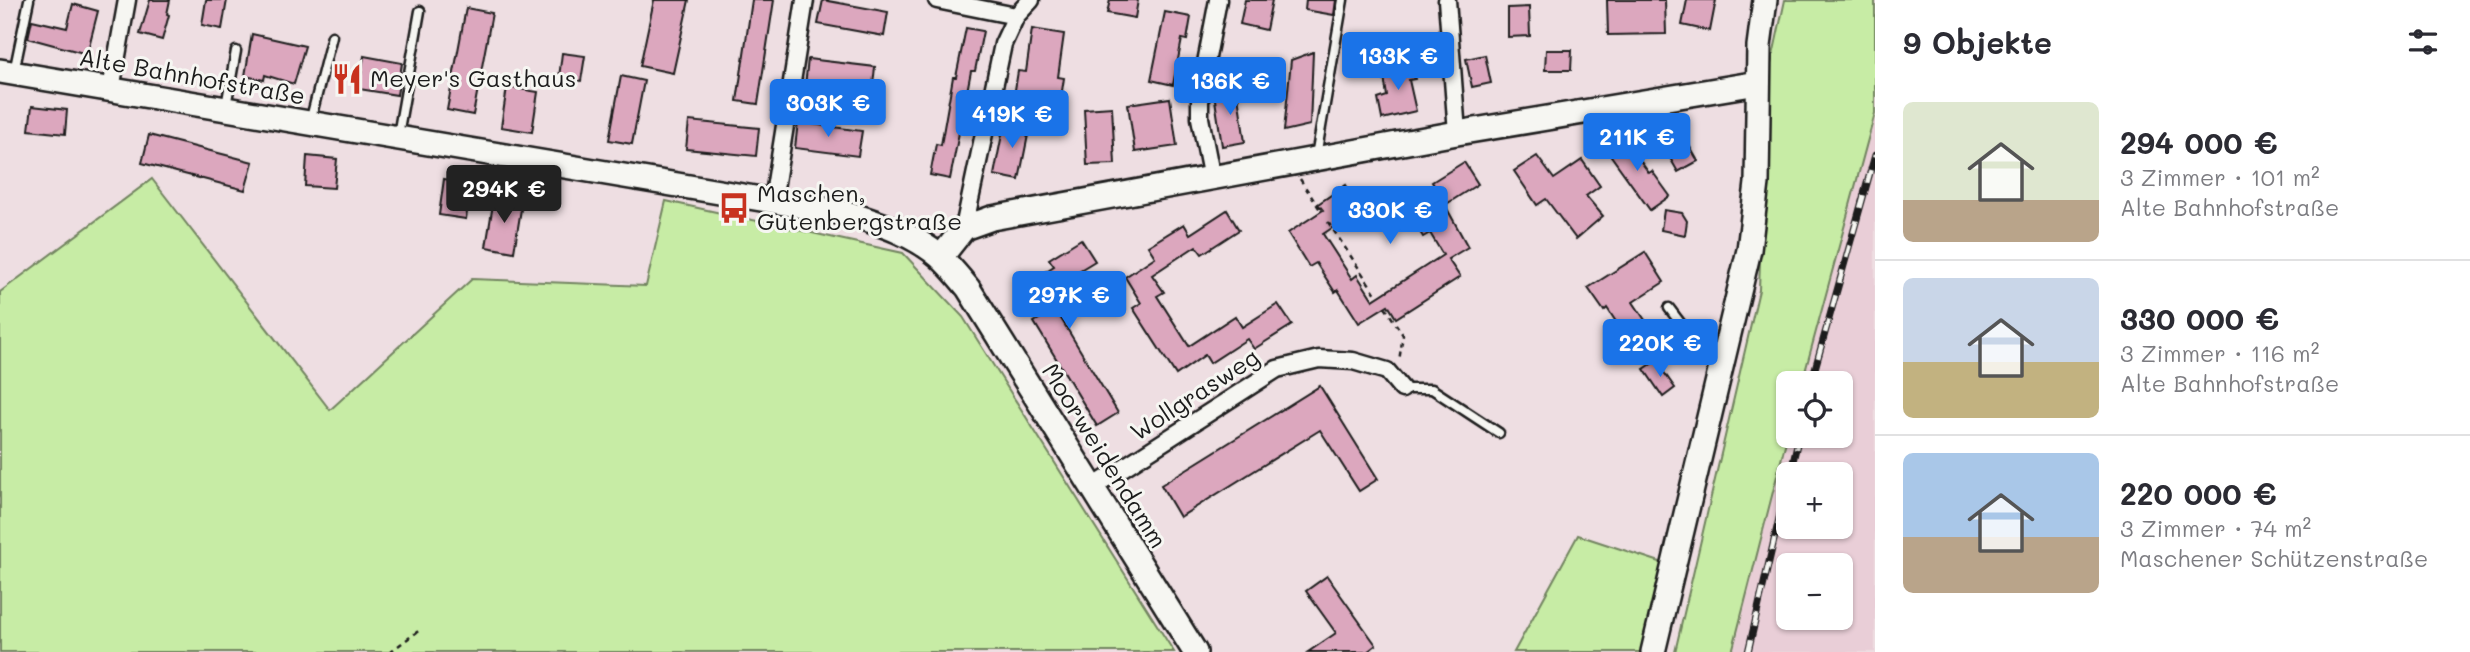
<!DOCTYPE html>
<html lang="de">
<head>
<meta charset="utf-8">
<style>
  :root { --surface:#fff; --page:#f2f2f3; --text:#2b2b33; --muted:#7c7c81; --line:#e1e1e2; --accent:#1a73e8 }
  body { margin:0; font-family:Mali,sans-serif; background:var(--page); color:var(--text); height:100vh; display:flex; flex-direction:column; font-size:26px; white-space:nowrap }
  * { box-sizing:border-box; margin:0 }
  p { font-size:23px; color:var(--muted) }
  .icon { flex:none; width:38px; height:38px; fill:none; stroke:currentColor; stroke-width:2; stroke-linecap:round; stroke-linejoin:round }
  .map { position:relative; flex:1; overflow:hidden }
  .drawer { display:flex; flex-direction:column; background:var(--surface); width:595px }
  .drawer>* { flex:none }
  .tools { position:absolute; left:1776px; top:371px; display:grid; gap:14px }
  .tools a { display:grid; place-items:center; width:77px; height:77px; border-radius:10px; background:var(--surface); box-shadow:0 2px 5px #0004; font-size:35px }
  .price { position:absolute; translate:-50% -60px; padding:0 16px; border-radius:7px; background:var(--accent); color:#fff; font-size:23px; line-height:46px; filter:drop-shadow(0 2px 4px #0008) }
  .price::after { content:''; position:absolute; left:50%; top:42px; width:21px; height:16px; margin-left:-10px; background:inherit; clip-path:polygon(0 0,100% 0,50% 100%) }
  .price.on { background:#222; color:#fff }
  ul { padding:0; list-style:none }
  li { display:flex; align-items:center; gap:21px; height:175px; padding:0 28px }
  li+li { border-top:2px solid var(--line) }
  li span { display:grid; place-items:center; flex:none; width:196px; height:140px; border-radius:10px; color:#555 }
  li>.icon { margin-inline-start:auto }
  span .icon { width:84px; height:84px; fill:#fffc; stroke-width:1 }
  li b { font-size:30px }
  h2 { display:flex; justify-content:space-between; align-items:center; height:84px; padding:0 28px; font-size:30px }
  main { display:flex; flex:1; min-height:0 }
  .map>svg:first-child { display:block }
  .built { fill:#e9ced7; fill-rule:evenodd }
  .green { fill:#c7eca5; stroke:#728460; stroke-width:2 }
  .building { fill:#dca7be; stroke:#1c1c1c; stroke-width:2 }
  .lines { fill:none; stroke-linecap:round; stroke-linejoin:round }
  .lane-casing { stroke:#1c1c1c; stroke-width:13 }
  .street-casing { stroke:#1c1c1c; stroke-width:21 }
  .secondary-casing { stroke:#1c1c1c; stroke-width:28 }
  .path { stroke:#1c1c1c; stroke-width:2.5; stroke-dasharray:5 5; stroke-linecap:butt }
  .lane { stroke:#f6f6f2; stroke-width:8 }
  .street { stroke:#f6f6f2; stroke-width:16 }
  .secondary { stroke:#f6f6f2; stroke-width:23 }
  .rail-casing { stroke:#1c1c1c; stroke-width:7 }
  .rail { stroke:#f6f6f2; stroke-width:4.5; stroke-dasharray:13; stroke-linecap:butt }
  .labels { text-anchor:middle; stroke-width:6; stroke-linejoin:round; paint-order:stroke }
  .street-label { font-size:24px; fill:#1c1c1c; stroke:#f6f6f2 }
  .poi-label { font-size:24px; fill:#1c1c1c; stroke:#f6f6f2; text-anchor:start }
</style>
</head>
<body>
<main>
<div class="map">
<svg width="1875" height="652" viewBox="0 0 1875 652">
  <rect width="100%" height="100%" fill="#eedee2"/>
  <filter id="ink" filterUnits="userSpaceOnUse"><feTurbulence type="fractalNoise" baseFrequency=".0143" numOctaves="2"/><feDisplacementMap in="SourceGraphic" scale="14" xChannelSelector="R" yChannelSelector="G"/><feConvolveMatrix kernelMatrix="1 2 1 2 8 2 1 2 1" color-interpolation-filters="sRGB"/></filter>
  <g filter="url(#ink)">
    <!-- built -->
    <path class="built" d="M 1785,0 L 1875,0 L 1875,652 L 1675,652 L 1759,290 L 1766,88 ZM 1788,383 L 1841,383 L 1841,436 L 1788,436 ZM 1788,474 L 1841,474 L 1841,527 L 1788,527 ZM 1788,565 L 1841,565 L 1841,618 L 1788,618 Z"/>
    <!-- green -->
    <g class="green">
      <path d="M 1785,0 L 1875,0 L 1875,113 L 1802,383 L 1788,383 L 1788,433 L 1732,652 L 1675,652 L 1759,290 L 1766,88 Z"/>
      <path d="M 152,179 L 330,410 L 472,279 L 646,286 L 666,201 L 903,253 L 963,317 L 1174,652 L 0,652 L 0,292 Z"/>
      <path d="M 1578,535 L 1663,563 L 1643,652 L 1514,652 Z"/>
    </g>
    <!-- building -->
    <g class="building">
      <path d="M 150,0 L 170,0 L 167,14 L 169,15 L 162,40 L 140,34 Z"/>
      <path d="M 206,0 L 227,0 L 222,29 L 202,25 Z"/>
      <path d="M 654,0 L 689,0 L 673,73 L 640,66 Z"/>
      <path d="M 752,0 L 774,0 L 758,104 L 737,101 Z"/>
      <path d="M 823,0 L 888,12 L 884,36 L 818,24 Z"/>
      <path d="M 1110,0 L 1138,0 L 1135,18 L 1107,13 Z"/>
      <path d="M 1245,0 L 1272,0 L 1266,30 L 1240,24 Z"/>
      <path d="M 1306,0 L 1336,0 L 1334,15 L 1305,10 Z"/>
      <path d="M 1607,0 L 1665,0 L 1666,34 L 1608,35 Z"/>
      <path d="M 1687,0 L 1716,0 L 1710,31 L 1682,25 Z"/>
      <path d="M 73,4 L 98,11 L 87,54 L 28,38 L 32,20 L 67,28 Z"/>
      <path d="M 1529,7 L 1530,36 L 1508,37 L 1508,8 Z"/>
      <path d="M 466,8 L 492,13 L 473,115 L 447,110 Z"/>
      <path d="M 1165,12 L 1191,17 L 1187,40 L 1182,39 L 1173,85 L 1151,80 Z"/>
      <path d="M 966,28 L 983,31 L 975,71 L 971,71 L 950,179 L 930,175 L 936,144 L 941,145 L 953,77 L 956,77 Z"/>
      <path d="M 1032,29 L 1064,34 L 1058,77 L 1064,78 L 1060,104 L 1014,96 L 1018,71 L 1026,72 Z"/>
      <path d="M 252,34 L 305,46 L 294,84 L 265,75 L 264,80 L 245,76 Z"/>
      <path d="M 1546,50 L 1572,50 L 1571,70 L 1545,70 Z"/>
      <path d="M 1313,52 L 1310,125 L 1284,131 L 1291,60 Z"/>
      <path d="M 562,53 L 585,56 L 581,81 L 559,78 Z"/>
      <path d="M 1485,55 L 1491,83 L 1472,87 L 1466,59 Z"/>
      <path d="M 364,56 L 402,63 L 397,95 L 359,89 Z"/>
      <path d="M 808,59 L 875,67 L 872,94 L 805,86 Z"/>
      <path d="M 1413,65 L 1415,79 L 1409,80 L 1416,111 L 1382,119 L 1378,99 L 1387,96 L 1383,70 Z"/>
      <path d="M 621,76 L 644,81 L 632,144 L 609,140 Z"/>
      <path d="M 507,87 L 538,92 L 532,132 L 501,127 Z"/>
      <path d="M 1237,89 L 1245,142 L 1222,146 L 1214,93 Z"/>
      <path d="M 1170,98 L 1177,146 L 1135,152 L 1128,104 Z"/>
      <path d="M 32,106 L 67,110 L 65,134 L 29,130 Z"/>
      <path d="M 1112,107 L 1115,164 L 1087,165 L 1084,109 Z"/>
      <path d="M 1005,119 L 1030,125 L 1019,180 L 994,175 Z"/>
      <path d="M 689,121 L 759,128 L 756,156 L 686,149 Z"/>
      <path d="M 798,122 L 862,131 L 858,156 L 795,148 Z"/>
      <path d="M 1682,133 L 1698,161 L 1678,172 L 1662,144 Z"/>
      <path d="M 1621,134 L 1649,173 L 1652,171 L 1670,196 L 1650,210 L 1604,146 Z"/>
      <path d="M 149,135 L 253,162 L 245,190 L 142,163 Z"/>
      <path d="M 307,156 L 337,159 L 334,188 L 305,186 Z"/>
      <path d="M 1537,156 L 1554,179 L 1582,160 L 1600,186 L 1586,196 L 1603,216 L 1576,239 L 1546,199 L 1537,205 L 1514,171 Z"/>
      <path d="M 1464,162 L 1478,184 L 1445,205 L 1468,247 L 1448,259 L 1460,277 L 1396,318 L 1388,305 L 1359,323 L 1338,290 L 1335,292 L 1316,263 L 1309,267 L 1288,233 L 1323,210 L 1318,204 L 1346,185 L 1361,209 L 1323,234 L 1352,279 L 1357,275 L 1373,300 L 1443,255 L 1430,233 L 1423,237 L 1404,206 L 1435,187 L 1432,182 Z"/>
      <path d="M 444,179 L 471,183 L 466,219 L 439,215 Z"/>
      <path d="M 494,198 L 522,203 L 514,252 L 486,247 Z"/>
      <path d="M 1227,210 L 1239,230 L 1202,254 L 1196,246 L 1152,275 L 1164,292 L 1157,296 L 1189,346 L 1235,316 L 1242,327 L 1278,304 L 1292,325 L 1254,349 L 1247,339 L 1210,363 L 1205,355 L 1176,375 L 1133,308 L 1141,303 L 1125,277 L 1155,257 L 1148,246 L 1184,224 L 1190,234 Z"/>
      <path d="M 1664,210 L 1682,213 L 1687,221 L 1685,235 L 1661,230 Z"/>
      <path d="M 1081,239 L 1095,261 L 1054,286 L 1067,307 L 1057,312 L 1118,413 L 1097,426 L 1034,322 L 1046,315 L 1027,283 L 1054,266 L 1049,259 Z"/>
      <path d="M 1645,252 L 1664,282 L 1633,302 L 1649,326 L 1628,340 L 1607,308 L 1604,311 L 1588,288 Z"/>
      <path d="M 1656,361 L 1675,388 L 1663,397 L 1644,369 Z"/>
      <path d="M 1320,386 L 1378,479 L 1359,491 L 1320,430 L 1180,517 L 1161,485 Z"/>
      <path d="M 1327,576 L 1376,645 L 1367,652 L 1308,652 L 1336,633 L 1306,591 Z"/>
    </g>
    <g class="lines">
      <defs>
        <g id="lane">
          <path d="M 14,72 L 29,0"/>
          <path d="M 226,106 L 236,51"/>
          <path d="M 310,122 L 332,36"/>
          <path d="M 398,135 L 420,11"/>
          <path d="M 1316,156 L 1343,0"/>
          <path d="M 1669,308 L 1703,353 L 1719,364"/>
          <path d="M 1402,389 L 1432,389 L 1499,433"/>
        </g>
        <g id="street">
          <path d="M 937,0 L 1016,16"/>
          <path d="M 1447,0 L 1457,133"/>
          <path d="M 111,89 L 127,0"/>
          <path d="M 1212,179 L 1200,118 L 1200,94 L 1218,0"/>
          <path d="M 773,201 L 805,0"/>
          <path d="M 964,228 L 1003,44 L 1016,16 L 1031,0"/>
          <path d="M 1093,487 L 1277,369 L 1319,359 L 1353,361 L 1387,371 L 1402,389"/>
        </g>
        <g id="secondary">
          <path d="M 0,71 L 850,214 C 881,224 913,234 939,256 C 949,265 959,277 968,288 L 1195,652"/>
          <path d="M 941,257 L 964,228 L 992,218 L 1457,133 L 1758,83"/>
          <path d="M 1653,652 L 1749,250 L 1757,183 L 1759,46 L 1765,0"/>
        </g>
      </defs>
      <!-- lane casing -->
      <use href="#lane" class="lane-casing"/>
      <!-- street casing -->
      <use href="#street" class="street-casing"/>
      <!-- secondary casing -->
      <use href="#secondary" class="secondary-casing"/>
      <!-- path -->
      <g class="path">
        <path d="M 1300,179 L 1321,211"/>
        <path d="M 1328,222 L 1378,297"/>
        <path d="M 1385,307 L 1403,335 L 1399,361"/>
        <path d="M 390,652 L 421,629"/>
      </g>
      <!-- lane -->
      <use href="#lane" class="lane"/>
      <!-- street -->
      <use href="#street" class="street"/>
      <!-- secondary -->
      <use href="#secondary" class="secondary"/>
      <defs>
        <g id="rail">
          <path d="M 1811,383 L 1875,155"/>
          <path d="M 1790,474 L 1799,436"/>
          <path d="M 1748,652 L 1788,480"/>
        </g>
      </defs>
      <!-- rail casing -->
      <use href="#rail" class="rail-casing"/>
      <!-- rail -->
      <use href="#rail" class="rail"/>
    </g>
  </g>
  <!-- icons -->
  <defs>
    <symbol id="restaurant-bare" viewBox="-9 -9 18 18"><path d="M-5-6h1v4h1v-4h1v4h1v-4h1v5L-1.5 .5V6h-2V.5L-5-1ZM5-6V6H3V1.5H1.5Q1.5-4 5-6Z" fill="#c8321e" stroke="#f6f6f2" stroke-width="2.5" paint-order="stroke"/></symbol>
    <symbol id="bus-bare" viewBox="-9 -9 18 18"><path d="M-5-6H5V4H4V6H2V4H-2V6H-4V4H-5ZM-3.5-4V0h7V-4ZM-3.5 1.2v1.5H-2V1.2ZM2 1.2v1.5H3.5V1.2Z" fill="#c8321e" stroke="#f6f6f2" stroke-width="2.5" paint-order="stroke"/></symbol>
  </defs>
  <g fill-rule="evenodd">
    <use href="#restaurant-bare" x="325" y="57" width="44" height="44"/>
    <use href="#bus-bare" x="712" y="186" width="44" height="44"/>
  </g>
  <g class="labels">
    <!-- street labels -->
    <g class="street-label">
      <text transform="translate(192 77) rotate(10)" y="8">Alte Bahnhofstraße</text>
      <text transform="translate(1195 395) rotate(-33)" y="8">Wollgrasweg</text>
      <text transform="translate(1104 456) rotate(58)" y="8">Moorweidendamm</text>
    </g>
    <!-- poi labels -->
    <g class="poi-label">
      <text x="370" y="87">Meyer's Gasthaus</text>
      <text x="757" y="202">Maschen,<tspan x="757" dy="28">Gutenbergstraße</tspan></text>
    </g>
  </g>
</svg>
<div class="tools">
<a><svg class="icon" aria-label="locate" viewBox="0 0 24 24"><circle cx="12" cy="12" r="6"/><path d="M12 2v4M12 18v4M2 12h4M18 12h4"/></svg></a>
<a>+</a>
<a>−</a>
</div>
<b class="price" style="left:1398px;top:92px">133K €</b>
<b class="price" style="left:1230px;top:117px">136K €</b>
<b class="price" style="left:828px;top:139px">303K €</b>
<b class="price" style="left:1012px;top:150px">419K €</b>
<b class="price" style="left:1637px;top:173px">211K €</b>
<b class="price on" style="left:504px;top:225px">294K €</b>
<b class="price" style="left:1390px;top:246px">330K €</b>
<b class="price" style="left:1069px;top:331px">297K €</b>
<b class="price" style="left:1660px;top:379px">220K €</b>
</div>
<section class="drawer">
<h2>9 Objekte<svg class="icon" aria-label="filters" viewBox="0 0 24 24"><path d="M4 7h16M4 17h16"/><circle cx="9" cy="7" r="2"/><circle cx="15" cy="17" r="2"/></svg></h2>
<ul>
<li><span style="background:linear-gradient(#dfe7d0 70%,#b9a48a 0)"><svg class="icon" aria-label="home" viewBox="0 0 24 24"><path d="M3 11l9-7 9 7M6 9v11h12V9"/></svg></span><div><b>294 000 €</b><p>3 Zimmer · 101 m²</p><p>Alte Bahnhofstraße</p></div></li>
<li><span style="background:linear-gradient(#c9d6e8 60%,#c2b280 0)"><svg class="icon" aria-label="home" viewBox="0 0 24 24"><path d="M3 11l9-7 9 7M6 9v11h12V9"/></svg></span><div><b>330 000 €</b><p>3 Zimmer · 116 m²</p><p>Alte Bahnhofstraße</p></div></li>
<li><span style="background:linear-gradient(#a9c7e8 60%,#b9a48a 0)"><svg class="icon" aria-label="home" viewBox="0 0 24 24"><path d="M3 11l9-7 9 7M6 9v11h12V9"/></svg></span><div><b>220 000 €</b><p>3 Zimmer · 74 m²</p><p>Maschener Schützenstraße</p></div></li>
</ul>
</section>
</main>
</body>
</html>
